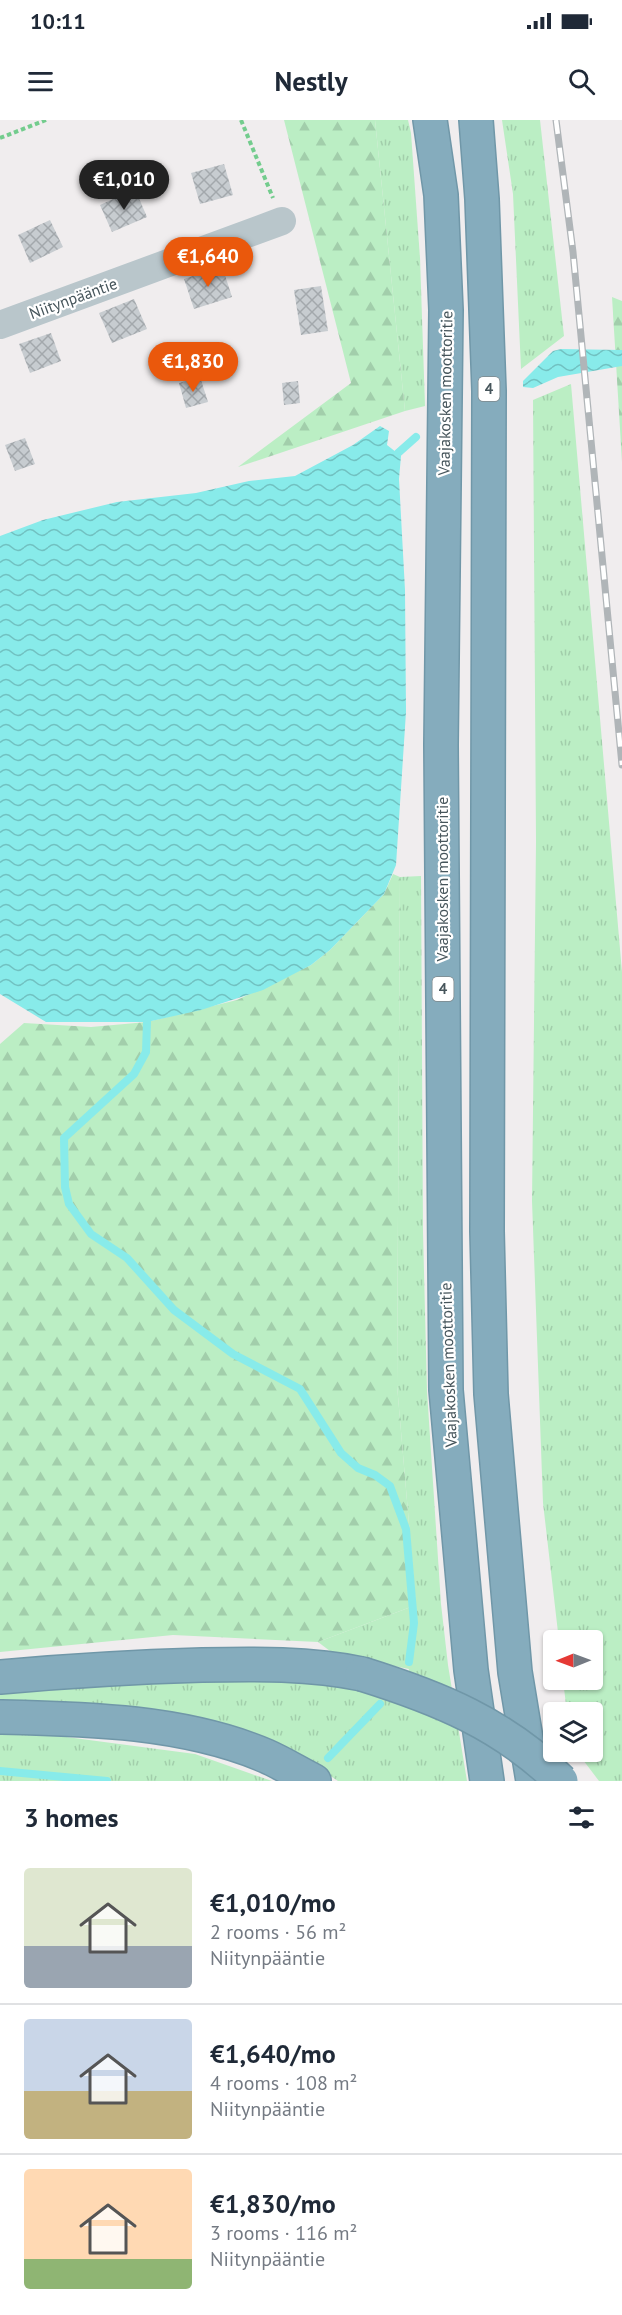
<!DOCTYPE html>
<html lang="en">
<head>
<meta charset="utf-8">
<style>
  :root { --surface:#fff; --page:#f6f6f7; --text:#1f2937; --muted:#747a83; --line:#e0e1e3; --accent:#ea580c }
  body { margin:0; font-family:"PT Sans",sans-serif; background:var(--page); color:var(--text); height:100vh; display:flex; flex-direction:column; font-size:22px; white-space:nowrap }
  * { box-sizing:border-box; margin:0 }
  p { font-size:20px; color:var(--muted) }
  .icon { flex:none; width:33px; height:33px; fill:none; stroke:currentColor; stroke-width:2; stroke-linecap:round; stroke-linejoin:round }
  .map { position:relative; height:1661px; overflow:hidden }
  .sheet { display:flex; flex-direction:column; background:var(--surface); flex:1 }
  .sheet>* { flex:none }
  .needle { width:39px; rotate:269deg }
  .buttons { position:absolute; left:543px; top:1510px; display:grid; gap:12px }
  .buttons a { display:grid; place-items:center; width:60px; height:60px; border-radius:6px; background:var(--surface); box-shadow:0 2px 4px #0004; font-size:30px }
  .price { position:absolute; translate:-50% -51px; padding:0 14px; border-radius:21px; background:var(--accent); color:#fff; font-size:20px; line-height:39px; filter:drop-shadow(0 2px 3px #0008) }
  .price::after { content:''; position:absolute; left:50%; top:36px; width:18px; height:14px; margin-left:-9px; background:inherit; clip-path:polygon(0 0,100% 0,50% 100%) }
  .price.active { background:#222; color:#fff }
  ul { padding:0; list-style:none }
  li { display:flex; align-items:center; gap:18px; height:150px; padding:0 24px }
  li+li { border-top:2px solid var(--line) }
  li span { display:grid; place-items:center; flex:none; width:168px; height:120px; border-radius:6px; color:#555 }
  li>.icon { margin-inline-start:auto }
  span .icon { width:72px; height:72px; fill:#fffc; stroke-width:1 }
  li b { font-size:26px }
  h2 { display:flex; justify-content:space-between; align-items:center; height:72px; padding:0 24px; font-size:26px }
  .status { display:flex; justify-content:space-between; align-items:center; height:42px; padding:0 30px; background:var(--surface); direction:ltr }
  .status svg { height:16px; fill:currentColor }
  header { display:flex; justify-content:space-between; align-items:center; height:78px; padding:0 24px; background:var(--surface); font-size:27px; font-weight:800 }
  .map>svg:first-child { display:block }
  .grass { fill:url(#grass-tufts) }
  .forest { fill:url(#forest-firs) }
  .water { fill:url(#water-waves) }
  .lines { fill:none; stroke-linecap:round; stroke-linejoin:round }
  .stream { stroke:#88ebea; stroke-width:8 }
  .building { fill:url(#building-cross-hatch) }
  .highway-casing { stroke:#7097a8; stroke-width:36 }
  .path { stroke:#73cc8d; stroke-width:4; stroke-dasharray:4.5 3; stroke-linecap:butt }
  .street { stroke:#b9c6cb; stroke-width:28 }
  .highway { stroke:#85acbd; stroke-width:33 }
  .rail-casing { stroke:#b0b5b8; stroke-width:7 }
  .rail { stroke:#fff; stroke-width:4.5; stroke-dasharray:14; stroke-linecap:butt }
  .highway-bridge-casing { stroke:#7097a8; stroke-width:36; stroke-linecap:butt }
  .highway-bridge { stroke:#85acbd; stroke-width:33 }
  .labels { text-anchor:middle; stroke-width:4.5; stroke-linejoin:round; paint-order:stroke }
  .shield { fill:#fff; stroke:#7e888c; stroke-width:1.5 }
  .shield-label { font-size:15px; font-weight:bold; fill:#46555b }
  .street-label { font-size:16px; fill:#46555b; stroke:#fff }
</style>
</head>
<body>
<div class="status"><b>10:11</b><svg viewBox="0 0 49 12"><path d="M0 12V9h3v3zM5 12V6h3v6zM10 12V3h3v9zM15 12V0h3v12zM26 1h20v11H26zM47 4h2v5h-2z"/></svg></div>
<header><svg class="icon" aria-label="menu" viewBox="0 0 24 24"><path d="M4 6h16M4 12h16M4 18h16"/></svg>Nestly<svg class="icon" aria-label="search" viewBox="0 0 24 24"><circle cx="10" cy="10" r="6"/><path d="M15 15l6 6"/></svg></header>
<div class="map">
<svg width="622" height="1661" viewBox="0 0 622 1661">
  <defs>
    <pattern id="grass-tufts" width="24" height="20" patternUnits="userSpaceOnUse" patternTransform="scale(1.5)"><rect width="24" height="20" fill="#bbeec4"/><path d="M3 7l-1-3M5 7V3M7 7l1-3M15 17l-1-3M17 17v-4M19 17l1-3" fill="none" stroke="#a2ceab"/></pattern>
    <pattern id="forest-firs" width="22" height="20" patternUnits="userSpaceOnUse" patternTransform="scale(1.5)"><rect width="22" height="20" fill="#bbeec4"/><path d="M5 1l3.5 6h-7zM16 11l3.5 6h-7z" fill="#a2ceab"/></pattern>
    <pattern id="water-waves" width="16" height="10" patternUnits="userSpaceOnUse" patternTransform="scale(1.5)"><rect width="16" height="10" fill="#88ebea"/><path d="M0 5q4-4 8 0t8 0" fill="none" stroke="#71c1c1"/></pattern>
    <pattern id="building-cross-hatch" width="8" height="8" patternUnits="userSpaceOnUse" patternTransform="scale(1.5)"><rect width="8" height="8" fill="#c7ccd0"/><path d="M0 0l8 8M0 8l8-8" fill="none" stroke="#a3a8ac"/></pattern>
  </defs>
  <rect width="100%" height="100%" fill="#f0edee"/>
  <!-- grass -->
  <g class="grass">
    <path d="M 375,0 L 408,0 L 411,13 L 420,138 L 425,286 L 405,291 Z"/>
    <path d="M 502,0 L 540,0 L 564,216 L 521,249 L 513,74 Z"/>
    <path d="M 571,264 L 622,852 L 622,1661 L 599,1661 L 577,1632 L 592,1632 L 592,1593 L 567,1593 L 563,1560 L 592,1560 L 592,1521 L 559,1521 L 543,1383 L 532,1081 L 536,722 L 533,280 Z"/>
    <path d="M 421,756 L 423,1112 L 427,1271 L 441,1484 L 448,1545 L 467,1661 L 338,1661 L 320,1649 L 0,1584 L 0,1569 L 286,1557 L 406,1578 L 409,1549 L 334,1534 L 318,1522 L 416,1485 L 397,1265 L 400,757 Z"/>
    <path d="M 36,1613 L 195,1634 L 272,1661 L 0,1661 L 0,1614 Z"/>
  </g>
  <!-- forest -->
  <g class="forest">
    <path d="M 284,0 L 375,0 L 405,291 L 238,347 L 351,263 Z"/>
    <path d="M 612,177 L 622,181 L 622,342 Z"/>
    <path d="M 393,754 L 400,757 L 397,1265 L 416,1485 L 318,1522 L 173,1515 L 0,1532 L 0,924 L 24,903 L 91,907 L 147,902 L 237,880 L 311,845 L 330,830 L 384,774 Z"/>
  </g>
  <!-- water -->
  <g class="water">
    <path d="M 561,229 L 622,230 L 622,246 L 558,257 L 533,268 L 523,267 L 523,261 L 553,231 Z"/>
    <path d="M 380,306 L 389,311 L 387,325 L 401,336 L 399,359 L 405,470 L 406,592 L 396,745 L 384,774 L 330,830 L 311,845 L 263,870 L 201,890 L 147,902 L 46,902 L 0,874 L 0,416 L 43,400 L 117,382 L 196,373 L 249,361 L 295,356 L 353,325 Z"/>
  </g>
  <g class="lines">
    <!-- stream -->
    <g class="stream">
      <path d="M 398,333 L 416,317"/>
      <path d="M 147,902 L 146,932 L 134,954 L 64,1018 L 65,1067 L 69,1084 L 91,1114 L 127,1138 L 174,1190 L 233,1234 L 300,1269 L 341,1333 L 358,1348 L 375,1355 L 390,1366 L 406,1409 L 414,1503 L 409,1542"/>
      <path d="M 328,1638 L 380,1584"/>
      <path d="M 0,1651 L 107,1661"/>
    </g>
  </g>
  <!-- building -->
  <g class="building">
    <path d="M 224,44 L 233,75 L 200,84 L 191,53 Z"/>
    <path d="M 135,69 L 147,97 L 112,112 L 100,85 Z"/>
    <path d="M 50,100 L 63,127 L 30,143 L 18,115 Z"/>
    <path d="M 222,146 L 232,177 L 194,189 L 184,159 Z"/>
    <path d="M 321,166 L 328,211 L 301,215 L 294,170 Z"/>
    <path d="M 134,179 L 147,209 L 112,223 L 99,193 Z"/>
    <path d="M 51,213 L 61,241 L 30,253 L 19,224 Z"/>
    <path d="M 200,257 L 208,282 L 186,288 L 179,263 Z"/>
    <path d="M 298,261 L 300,283 L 284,285 L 282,263 Z"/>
    <path d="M 25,318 L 35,344 L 15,351 L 5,325 Z"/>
  </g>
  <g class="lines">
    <defs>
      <g id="highway">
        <path d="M 430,0 L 441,75 L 446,190 L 441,625 L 446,1270 L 471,1550 L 487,1661"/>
        <path d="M 476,0 L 482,79 L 489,271 L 487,1111 L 491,1274 L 515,1552 L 533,1661"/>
        <path d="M 0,1557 C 67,1551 134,1547 202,1545 C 255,1544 310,1543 362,1554"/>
        <path d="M 0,1597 C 87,1599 184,1601 266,1636 C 282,1643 298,1653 314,1661"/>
      </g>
    </defs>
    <!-- highway casing -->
    <use href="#highway" class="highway-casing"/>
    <!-- path -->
    <g class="path">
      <path d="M 241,0 L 273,78"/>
      <path d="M 0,18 L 46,0"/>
    </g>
    <!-- street -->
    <path class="street" d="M 0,205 L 282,101"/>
    <!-- highway -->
    <use href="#highway" class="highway"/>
    <defs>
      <path id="rail" d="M 556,0 L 573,132 L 622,645"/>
    </defs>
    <!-- rail casing -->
    <use href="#rail" class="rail-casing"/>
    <!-- rail -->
    <use href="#rail" class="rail"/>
    <defs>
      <path id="highway-bridge" d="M 362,1554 C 439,1578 503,1604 561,1661"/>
    </defs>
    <!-- highway-bridge casing -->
    <use href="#highway-bridge" class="highway-bridge-casing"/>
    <!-- highway-bridge -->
    <use href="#highway-bridge" class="highway-bridge"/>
  </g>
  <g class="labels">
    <!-- shield labels -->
    <g class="shield">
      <rect x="478.5" y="257" width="21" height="24" rx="4.5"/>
      <rect x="432.5" y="857" width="21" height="24" rx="4.5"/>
    </g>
    <g class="shield-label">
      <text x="489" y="274">4</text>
      <text x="443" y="874">4</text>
    </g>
    <!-- street labels -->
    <g class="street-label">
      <text transform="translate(73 178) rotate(-20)" y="6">Niitynpääntie</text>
      <text transform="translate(445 273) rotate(-89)" y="6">Vaajakosken moottoritie</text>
      <text transform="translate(442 759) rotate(-90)" y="6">Vaajakosken moottoritie</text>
      <text transform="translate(448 1245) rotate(-92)" y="6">Vaajakosken moottoritie</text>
    </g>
  </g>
</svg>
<div class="buttons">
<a><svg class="needle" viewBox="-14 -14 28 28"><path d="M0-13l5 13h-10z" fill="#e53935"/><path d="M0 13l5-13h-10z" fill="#747a83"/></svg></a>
<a><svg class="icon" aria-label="layers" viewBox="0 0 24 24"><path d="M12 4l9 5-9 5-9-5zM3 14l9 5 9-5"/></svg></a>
</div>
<b class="price active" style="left:124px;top:91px">€1,010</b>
<b class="price" style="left:208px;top:168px">€1,640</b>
<b class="price" style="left:193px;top:273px">€1,830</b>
</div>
<section class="sheet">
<h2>3 homes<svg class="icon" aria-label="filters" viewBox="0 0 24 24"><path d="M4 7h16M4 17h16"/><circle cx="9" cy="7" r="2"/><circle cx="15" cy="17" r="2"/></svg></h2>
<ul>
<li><span style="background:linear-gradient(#dfe7d0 65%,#9aa5b1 0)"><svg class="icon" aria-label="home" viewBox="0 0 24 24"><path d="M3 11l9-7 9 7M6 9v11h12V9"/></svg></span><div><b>€1,010/mo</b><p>2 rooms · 56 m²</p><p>Niitynpääntie</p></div></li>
<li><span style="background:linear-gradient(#c9d6e8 60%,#c2b280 0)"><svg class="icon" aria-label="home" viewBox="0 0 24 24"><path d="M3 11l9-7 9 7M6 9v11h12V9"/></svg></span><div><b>€1,640/mo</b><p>4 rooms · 108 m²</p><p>Niitynpääntie</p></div></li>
<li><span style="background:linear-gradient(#ffd9b3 75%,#8fb573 0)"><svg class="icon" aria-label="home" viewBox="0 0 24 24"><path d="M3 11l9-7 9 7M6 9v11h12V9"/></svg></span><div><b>€1,830/mo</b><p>3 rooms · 116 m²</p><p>Niitynpääntie</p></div></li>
</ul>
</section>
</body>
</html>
